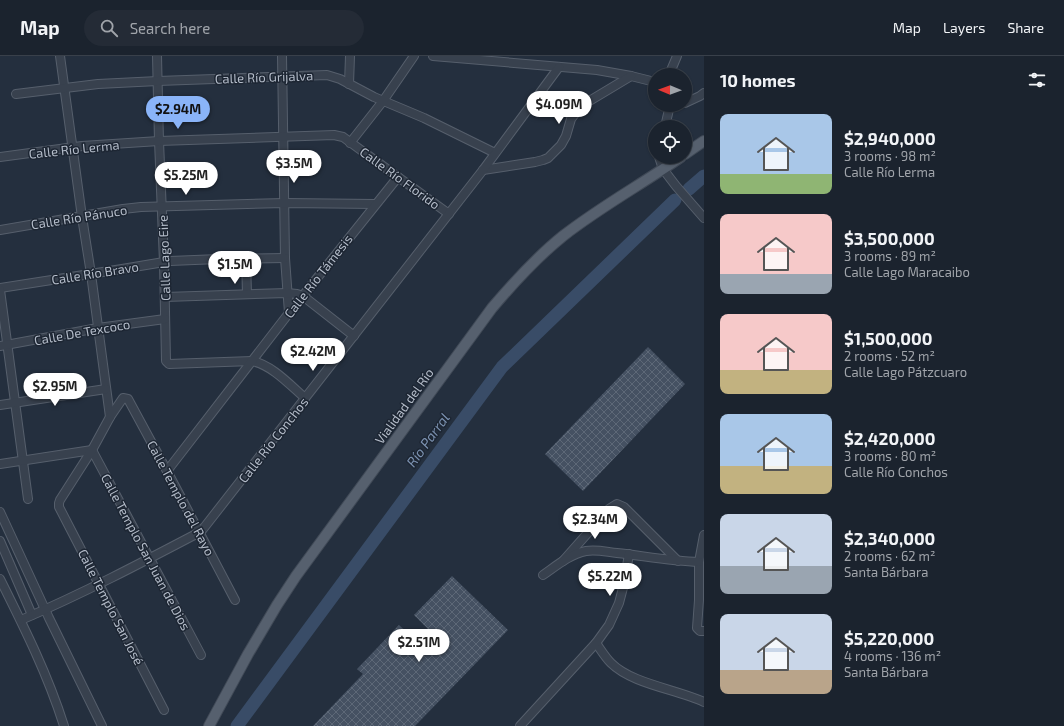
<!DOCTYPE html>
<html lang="en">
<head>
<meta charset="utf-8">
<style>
  :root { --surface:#1b232e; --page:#242b36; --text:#f1f3f6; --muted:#a0a4aa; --line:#39404a; --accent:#8ab4f8 }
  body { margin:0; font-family:"Exo 2",sans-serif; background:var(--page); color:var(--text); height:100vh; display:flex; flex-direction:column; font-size:15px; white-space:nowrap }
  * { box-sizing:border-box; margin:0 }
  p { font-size:13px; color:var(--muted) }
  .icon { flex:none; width:22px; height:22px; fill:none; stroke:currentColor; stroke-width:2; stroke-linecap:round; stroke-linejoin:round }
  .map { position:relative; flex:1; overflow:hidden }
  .sheet { display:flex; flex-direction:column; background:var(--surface); width:360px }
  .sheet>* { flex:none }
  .needle { width:26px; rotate:271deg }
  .buttons { position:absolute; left:648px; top:12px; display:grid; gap:8px }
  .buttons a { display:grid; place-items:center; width:44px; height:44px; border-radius:50%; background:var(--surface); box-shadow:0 1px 3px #0004,0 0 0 1px var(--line); font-size:20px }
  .price { position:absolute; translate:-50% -34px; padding:0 9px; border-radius:14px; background:#fff; color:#222; font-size:13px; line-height:26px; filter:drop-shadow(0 1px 2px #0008) }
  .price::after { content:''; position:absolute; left:50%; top:24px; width:12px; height:9px; margin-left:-6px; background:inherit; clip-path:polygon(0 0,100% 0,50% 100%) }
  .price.active { background:var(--accent); color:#111 }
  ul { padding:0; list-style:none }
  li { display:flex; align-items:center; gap:12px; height:100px; padding:0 16px }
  li span { display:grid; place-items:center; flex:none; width:112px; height:80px; border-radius:8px; color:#555 }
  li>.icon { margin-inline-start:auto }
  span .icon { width:48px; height:48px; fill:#fffc; stroke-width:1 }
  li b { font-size:17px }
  h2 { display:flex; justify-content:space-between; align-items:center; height:48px; padding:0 16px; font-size:17px }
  header { display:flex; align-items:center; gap:24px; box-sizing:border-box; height:56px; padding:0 20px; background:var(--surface); border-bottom:1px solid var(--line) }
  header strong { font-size:19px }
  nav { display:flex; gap:22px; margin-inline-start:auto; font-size:14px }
  .search { width:280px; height:36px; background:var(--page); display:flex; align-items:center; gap:10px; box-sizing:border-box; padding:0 14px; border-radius:22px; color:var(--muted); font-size:15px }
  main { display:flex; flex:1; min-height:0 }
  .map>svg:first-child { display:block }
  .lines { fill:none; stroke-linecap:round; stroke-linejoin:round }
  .river { stroke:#394c67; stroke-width:13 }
  .building { fill:url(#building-cross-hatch) }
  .minor-casing { stroke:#565f6c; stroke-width:10 }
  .major-casing { stroke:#414a57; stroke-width:12 }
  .minor { stroke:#38414e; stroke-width:8 }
  .major { stroke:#56606e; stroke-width:10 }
  .labels { text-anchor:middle; stroke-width:3; stroke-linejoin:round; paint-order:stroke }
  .street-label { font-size:13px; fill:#b4bcc9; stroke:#1d2633 }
  .water-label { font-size:14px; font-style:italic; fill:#7c92b1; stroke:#1d2633 }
</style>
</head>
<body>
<header>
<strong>Map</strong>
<div class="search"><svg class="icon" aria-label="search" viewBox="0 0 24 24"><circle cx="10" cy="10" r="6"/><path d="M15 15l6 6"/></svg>Search here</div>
<nav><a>Map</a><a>Layers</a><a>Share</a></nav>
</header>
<main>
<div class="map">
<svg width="704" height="670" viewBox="0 0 704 670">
  <defs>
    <pattern id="building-cross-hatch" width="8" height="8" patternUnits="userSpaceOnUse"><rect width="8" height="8" fill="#455162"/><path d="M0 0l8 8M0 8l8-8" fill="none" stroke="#5d6877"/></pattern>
  </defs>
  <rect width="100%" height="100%" fill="#242f3e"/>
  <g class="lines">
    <!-- river -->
    <g class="river">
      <path d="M 689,133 L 704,120"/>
      <path d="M 237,670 L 502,311 L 675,144"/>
    </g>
  </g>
  <!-- building -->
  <g class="building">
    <path d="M 648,291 L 685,328 L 583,435 L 545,398 Z"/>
    <path d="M 452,520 L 508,574 L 415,670 L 313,670 L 363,618 L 357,613 L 399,569 L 424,592 L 433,583 L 428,578 L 430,575 L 414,559 Z"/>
  </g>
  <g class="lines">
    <defs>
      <g id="minor">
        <path d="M 60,0 L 82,161 L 91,218 L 110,361"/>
        <path d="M 157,0 L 159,85 L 164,206 L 166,305 L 169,308 L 252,305 C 272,309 290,329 305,342"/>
        <path d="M 282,0 L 285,202 L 289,257"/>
        <path d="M 433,0 L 597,14 L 631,20 L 655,26"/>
        <path d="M 669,19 L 677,0"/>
        <path d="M 349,28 L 350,0"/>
        <path d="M 16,38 L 98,28 L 158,25 L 327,19 L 340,23 L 374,41 L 424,62 L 495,97"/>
        <path d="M 685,47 L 700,40 L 704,37"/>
        <path d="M 665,71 L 670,49"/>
        <path d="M 350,87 L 383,45 L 414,0"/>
        <path d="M 0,101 L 82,90 L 159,85 L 334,79 L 343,81 L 449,158"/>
        <path d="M 659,101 L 663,113 L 676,130 L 704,162"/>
        <path d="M 483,114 L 535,106 L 543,104 L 548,102 L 561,89 L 566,80 L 571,63 L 581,50 L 631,20"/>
        <path d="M 0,174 L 123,153 L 141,151 L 285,147 L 375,148"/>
        <path d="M 246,203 L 247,238"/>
        <path d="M 0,232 L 122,213 L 170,205 L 219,203 L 285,202"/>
        <path d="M 0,234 L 28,443"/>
        <path d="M 165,241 L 287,237 L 297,238 L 303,240 L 354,280"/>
        <path d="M 0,290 L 98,272 L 165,263"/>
        <path d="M 0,349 L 106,333"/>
        <path d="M 0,408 L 92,394 L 201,599"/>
        <path d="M 167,415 L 289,257 L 398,121"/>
        <path d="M 0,456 L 49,562 L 102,670"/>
        <path d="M 704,479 L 699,506 L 699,544 L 697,572 L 700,575 L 704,575"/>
        <path d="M 0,485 L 32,559"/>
        <path d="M 563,505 L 609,453 L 617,448 L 624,451 L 678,505"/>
        <path d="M 543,519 C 556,510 570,498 586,495 C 596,493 607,496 617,497 C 644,500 671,505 699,506"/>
        <path d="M 0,523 C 24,571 48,619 64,670"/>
        <path d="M 21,564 C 82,538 141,507 200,476 L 203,473 L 483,114 L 559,11"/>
        <path d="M 596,587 C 601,594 605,601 611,607 C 632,628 676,633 704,646"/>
        <path d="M 164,654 L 59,451 L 59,447 L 60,444 L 92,394 L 110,361 L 123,342 L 128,343 L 167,415 L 235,544"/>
        <path d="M 520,670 L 596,587 L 609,569 L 619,547 L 624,528 L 629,498"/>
      </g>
      <g id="major">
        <path d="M 685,98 L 704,85"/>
        <path d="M 209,670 L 248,598 L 277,549 L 296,520 L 492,252 C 514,226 537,201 563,180 C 600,151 642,128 681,101"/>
      </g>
    </defs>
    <!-- minor casing -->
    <use href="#minor" class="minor-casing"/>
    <!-- major casing -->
    <use href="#major" class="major-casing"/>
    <!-- minor -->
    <use href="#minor" class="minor"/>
    <!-- major -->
    <use href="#major" class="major"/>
  </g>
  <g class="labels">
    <!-- street labels -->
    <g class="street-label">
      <text transform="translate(264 21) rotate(-2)" y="5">Calle Río Grijalva</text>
      <text transform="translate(74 93) rotate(-6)" y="5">Calle Río Lerma</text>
      <text transform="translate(400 122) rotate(36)" y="5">Calle Río Florido</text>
      <text transform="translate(79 161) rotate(-9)" y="5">Calle Río Pánuco</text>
      <text transform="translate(164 202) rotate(-92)" y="5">Calle Lago Eire</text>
      <text transform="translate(95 217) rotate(-9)" y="5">Calle Río Bravo</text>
      <text transform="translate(318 220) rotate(-52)" y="5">Calle Río Támesis</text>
      <text transform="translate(82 276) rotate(-10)" y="5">Calle De Texcoco</text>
      <text transform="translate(404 350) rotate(-54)" y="5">Vialidad del Río</text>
      <text transform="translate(273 384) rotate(-52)" y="5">Calle Río Conchos</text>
      <text transform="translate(181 442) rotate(62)" y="5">Calle Templo del Rayo</text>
      <text transform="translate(146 496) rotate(62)" y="5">Calle Templo San Juan de Dios</text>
      <text transform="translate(111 551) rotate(63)" y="5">Calle Templo San José</text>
    </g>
    <!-- water labels -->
    <g class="water-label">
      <text transform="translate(428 384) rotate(-54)" y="5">Río Parral</text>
    </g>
  </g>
</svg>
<div class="buttons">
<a><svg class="needle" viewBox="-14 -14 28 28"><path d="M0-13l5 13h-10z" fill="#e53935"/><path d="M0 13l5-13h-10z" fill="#a0a4aa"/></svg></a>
<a><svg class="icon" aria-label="locate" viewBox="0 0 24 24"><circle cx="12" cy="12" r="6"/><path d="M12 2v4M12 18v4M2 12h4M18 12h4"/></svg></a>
</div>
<b class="price" style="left:559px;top:69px">$4.09M</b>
<b class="price active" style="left:178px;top:74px">$2.94M</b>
<b class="price" style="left:294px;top:128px">$3.5M</b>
<b class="price" style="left:186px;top:140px">$5.25M</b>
<b class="price" style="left:235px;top:229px">$1.5M</b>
<b class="price" style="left:313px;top:316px">$2.42M</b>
<b class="price" style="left:55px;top:351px">$2.95M</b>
<b class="price" style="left:595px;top:484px">$2.34M</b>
<b class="price" style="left:610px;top:541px">$5.22M</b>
<b class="price" style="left:419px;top:607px">$2.51M</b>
</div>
<section class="sheet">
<h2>10 homes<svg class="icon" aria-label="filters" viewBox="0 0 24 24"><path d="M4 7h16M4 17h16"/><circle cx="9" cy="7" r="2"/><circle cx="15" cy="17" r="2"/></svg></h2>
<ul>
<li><span style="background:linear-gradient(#a9c7e8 75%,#8fb573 0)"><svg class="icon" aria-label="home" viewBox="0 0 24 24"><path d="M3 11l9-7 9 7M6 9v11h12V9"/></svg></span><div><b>$2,940,000</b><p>3 rooms · 98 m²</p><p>Calle Río Lerma</p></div></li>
<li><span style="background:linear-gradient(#f6c9c9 75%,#9aa5b1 0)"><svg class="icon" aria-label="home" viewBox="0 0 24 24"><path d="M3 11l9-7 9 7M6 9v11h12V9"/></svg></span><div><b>$3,500,000</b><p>3 rooms · 89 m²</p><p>Calle Lago Maracaibo</p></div></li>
<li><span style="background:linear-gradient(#f6c9c9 70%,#c2b280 0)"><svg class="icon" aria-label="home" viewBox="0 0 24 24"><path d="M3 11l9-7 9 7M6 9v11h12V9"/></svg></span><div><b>$1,500,000</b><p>2 rooms · 52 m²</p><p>Calle Lago Pátzcuaro</p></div></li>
<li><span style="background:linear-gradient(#a9c7e8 65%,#c2b280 0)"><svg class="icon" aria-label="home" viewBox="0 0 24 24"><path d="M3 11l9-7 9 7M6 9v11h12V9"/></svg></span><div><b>$2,420,000</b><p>3 rooms · 80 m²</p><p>Calle Río Conchos</p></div></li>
<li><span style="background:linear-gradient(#c9d6e8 65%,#9aa5b1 0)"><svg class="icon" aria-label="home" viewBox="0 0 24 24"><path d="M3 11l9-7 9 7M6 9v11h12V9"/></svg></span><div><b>$2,340,000</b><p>2 rooms · 62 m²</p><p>Santa Bárbara</p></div></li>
<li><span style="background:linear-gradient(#c9d6e8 70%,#b9a48a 0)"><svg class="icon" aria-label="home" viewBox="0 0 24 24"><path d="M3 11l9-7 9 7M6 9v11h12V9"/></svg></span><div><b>$5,220,000</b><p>4 rooms · 136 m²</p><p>Santa Bárbara</p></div></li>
</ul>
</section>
</main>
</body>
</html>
